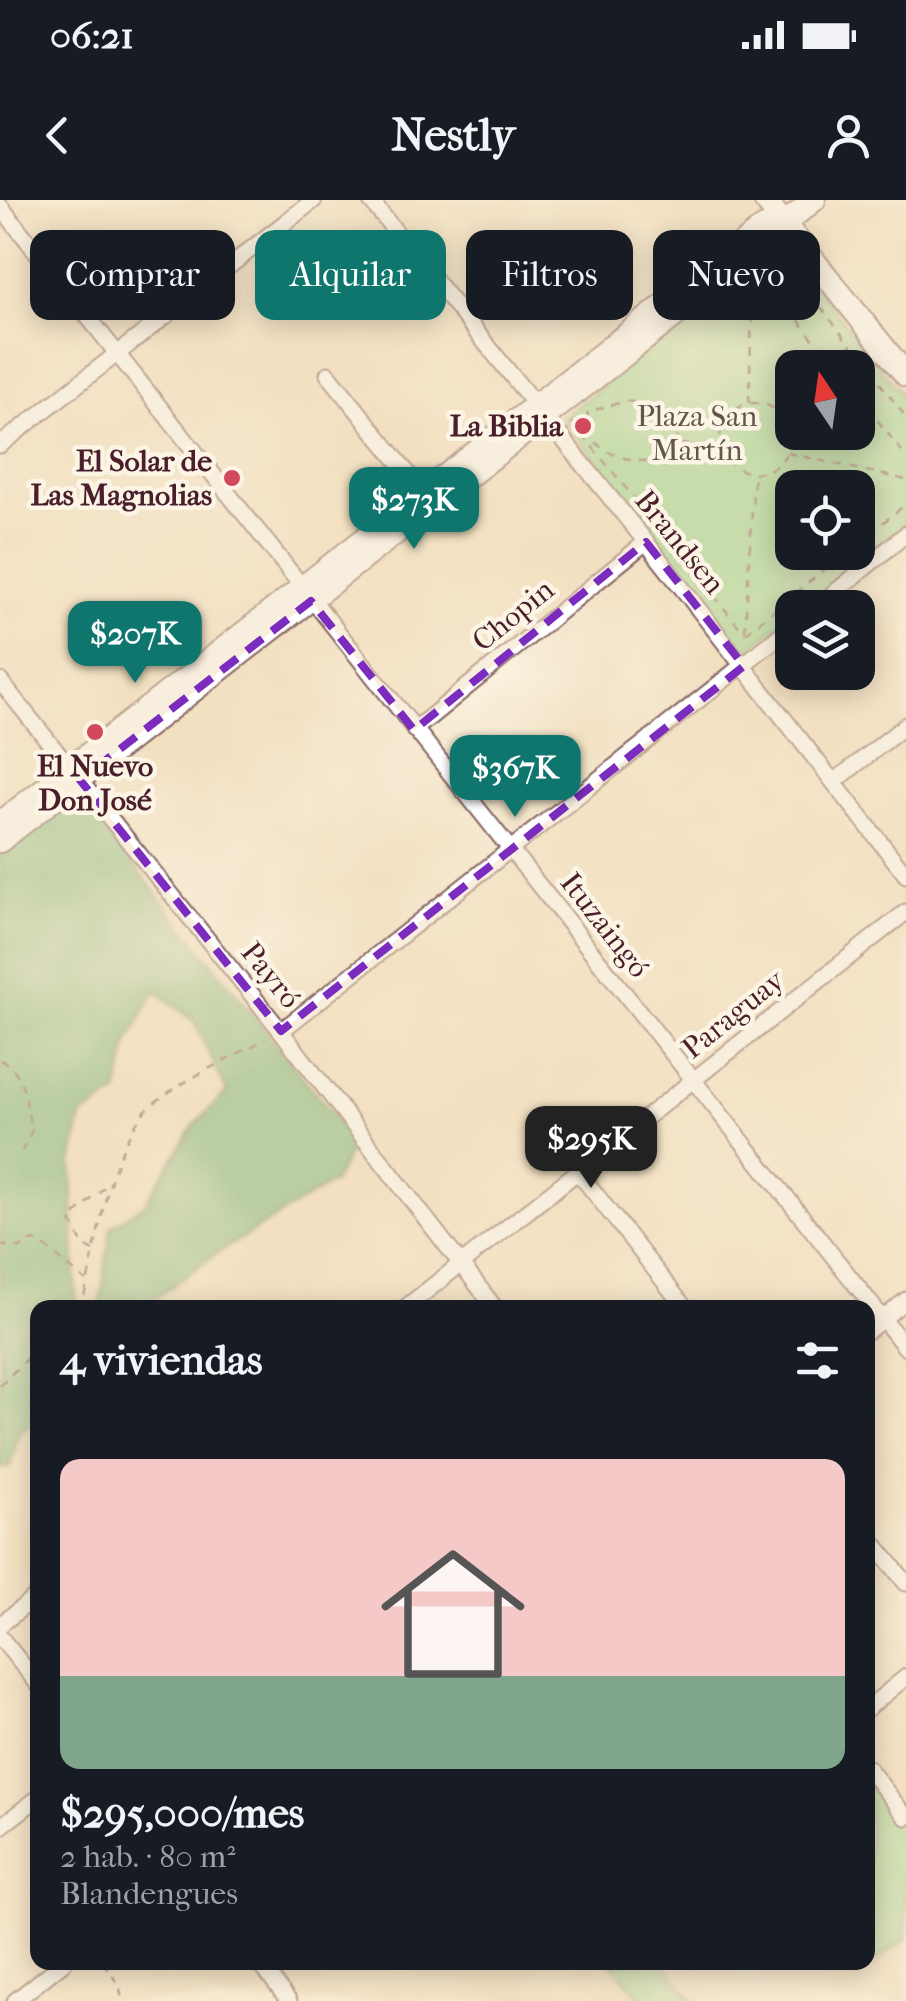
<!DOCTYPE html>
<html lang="es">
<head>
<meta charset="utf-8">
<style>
  :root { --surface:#171b24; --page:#242831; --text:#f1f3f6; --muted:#9ea1a6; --accent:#0f766e }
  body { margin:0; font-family:"IM FELL French Canon",serif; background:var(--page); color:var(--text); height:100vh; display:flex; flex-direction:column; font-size:38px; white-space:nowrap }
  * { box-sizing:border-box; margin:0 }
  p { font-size:32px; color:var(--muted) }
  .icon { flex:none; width:55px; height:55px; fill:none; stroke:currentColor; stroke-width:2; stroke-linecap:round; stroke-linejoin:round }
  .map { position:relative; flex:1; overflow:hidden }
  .drawer { position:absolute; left:30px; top:1100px; width:845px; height:670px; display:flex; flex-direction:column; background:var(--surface); border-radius:20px; box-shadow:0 5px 25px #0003 }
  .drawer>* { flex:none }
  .banner { position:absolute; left:30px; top:30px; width:848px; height:90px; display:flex; gap:20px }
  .needle { width:65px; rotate:347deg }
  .controls { position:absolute; left:775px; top:150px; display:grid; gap:20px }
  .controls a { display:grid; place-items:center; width:100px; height:100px; border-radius:20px; background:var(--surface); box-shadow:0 5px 25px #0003; font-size:50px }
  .price { position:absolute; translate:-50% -85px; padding:0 22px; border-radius:20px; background:var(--accent); color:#fff; font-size:32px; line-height:65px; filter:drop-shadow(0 2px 5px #0008) }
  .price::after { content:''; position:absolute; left:50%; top:60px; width:30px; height:22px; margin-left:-15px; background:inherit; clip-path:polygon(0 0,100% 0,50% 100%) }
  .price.selected { background:#222; color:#fff }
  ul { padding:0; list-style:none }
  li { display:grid; align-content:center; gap:20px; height:530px; padding:0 30px }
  li span { display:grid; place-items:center; height:310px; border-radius:20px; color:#555 }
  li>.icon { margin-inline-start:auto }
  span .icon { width:180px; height:180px; fill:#fffc; stroke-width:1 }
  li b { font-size:42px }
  h2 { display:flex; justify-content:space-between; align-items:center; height:120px; padding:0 30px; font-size:42px }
  .tag { padding:0 35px; border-radius:20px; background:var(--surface); box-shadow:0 5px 25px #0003; font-size:35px; line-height:90px }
  .tag.selected { background:var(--accent); color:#fff }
  .status { display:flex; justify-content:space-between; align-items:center; height:70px; padding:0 50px; background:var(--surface); direction:ltr }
  .status svg { height:28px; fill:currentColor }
  header { display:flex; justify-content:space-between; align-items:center; height:130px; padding:0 30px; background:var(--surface); font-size:45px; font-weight:700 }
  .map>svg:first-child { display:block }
  .green { fill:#93d78f; stroke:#6e7b5d; stroke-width:2.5; fill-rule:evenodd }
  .forest { fill:#76b87a; stroke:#606c52; stroke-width:2.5 }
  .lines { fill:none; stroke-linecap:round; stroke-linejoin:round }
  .minor-casing { stroke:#856360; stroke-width:19 }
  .tertiary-casing { stroke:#856360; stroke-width:24 }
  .secondary-casing { stroke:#856360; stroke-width:26 }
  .path { stroke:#856360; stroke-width:2.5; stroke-dasharray:8 8; stroke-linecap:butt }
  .minor { stroke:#fff; stroke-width:15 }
  .tertiary { stroke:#fff; stroke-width:20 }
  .secondary { stroke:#fff; stroke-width:22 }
  .marked { fill:none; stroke:#7b2cbf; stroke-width:8; stroke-dasharray:20 12; stroke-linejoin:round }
  .poi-dot { fill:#d1495b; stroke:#fcf5e5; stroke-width:4 }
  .labels { text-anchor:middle; stroke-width:9; stroke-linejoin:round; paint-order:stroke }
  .park-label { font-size:30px; fill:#605649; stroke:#fcf5e5 }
  .poi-label { font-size:30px; font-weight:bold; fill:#4a1f2b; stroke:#fcf5e5; text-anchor:end }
  .street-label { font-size:30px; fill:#4a1f2b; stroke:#fcf5e5 }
</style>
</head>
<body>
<div class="status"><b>06:21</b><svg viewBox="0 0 49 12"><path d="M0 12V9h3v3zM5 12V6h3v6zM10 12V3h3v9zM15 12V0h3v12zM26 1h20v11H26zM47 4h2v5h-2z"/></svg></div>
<header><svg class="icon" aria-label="back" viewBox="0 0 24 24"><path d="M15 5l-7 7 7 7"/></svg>Nestly<svg class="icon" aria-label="person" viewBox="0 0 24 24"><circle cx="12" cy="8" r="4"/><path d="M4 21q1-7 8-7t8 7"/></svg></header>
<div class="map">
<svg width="906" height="1801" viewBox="0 0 906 1801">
  <rect width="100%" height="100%" fill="#fcf5e5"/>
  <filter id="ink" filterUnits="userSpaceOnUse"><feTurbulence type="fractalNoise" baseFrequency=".01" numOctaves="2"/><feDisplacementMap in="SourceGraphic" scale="20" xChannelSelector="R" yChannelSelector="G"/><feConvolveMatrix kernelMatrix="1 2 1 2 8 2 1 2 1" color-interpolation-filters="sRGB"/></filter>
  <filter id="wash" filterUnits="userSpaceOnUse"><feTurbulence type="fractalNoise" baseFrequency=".0048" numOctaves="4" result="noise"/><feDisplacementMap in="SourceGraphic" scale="40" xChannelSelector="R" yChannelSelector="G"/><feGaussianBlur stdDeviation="2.25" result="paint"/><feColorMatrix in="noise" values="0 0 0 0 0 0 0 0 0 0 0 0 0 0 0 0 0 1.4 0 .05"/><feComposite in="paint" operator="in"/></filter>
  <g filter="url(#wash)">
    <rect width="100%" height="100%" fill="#f2e0c1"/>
    <!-- green -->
    <g class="green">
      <path d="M 782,43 L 906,200 L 906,324 L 802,407 L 792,408 L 792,415 L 746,452 L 562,218 ZM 792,168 L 858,168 L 858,232 L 792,232 ZM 792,288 L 858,288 L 858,352 L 792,352 Z"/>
      <path d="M 868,1577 L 906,1625 L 906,1739 L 855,1778 L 843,1763 L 868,1762 Z"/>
      <path d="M 612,1763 L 663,1763 L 694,1801 L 643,1801 Z"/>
    </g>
    <!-- forest -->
    <path class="forest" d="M 76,593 L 355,942 L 333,982 L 211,1057 L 144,1107 L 100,1107 L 111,1027 L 145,1004 L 195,924 L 227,892 L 194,821 L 155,790 L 128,843 L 118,893 L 82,916 L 72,963 L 76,1107 L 38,1108 L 37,1220 L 19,1233 L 10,1267 L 0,1267 L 0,655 Z"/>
  </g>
  <g filter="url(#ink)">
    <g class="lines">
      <defs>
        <g id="minor">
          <path d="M 370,0 L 646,342 L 906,675"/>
          <path d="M 0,6 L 906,1148"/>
          <path d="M 328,174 L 423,292"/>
          <path d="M 0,245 L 314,0"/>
          <path d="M 816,408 L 906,334"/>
          <path d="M 0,481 L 281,831 L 495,1108"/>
          <path d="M 414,530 L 646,342"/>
          <path d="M 834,582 L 906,525"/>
          <path d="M 281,831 L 792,426"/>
          <path d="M 579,973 L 685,1108"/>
          <path d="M 405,1108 L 906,712"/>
          <path d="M 868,1131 L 906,1100"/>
          <path d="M 868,1336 L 906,1383"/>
          <path d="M 0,1425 L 38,1395"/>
          <path d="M 0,1437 L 38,1484"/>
          <path d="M 868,1508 L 906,1477"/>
          <path d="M 868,1568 L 906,1617"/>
          <path d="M 0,1627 L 38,1598"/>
          <path d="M 259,1762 L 289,1801"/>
          <path d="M 15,1801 L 64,1762"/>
        </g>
        <g id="tertiary">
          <path d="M 0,622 L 764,26 L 784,24"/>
          <path d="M 0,642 L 770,43 L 784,24"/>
        </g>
        <g id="secondary">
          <path d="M 765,0 L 906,175"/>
          <path d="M 784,24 L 814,0"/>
        </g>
      </defs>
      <!-- minor casing -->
      <use href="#minor" class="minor-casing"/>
      <!-- tertiary casing -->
      <use href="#tertiary" class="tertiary-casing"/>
      <!-- secondary casing -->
      <use href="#secondary" class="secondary-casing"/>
      <!-- path -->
      <g class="path">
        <path d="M 781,56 L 906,217"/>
        <path d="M 759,70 L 836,168"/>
        <path d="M 858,195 L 906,257"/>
        <path d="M 626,201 C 648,202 674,222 679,244 L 665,260 C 635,265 580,254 588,212 Z"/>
        <circle cx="755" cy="238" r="35"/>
        <path d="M 749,203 L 753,80"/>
        <path d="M 572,222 L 745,434"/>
        <path d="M 671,226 L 722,223"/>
        <path d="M 680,244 L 717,246"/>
        <path d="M 788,253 L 906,280"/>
        <path d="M 858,343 L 906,304"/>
        <path d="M 745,431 L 754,275"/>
        <path d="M 746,433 L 846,352"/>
        <path d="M 0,860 C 28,872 24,905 32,930 L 22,951"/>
        <path d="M 0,1045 L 20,1048 L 33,1040 C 54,1050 67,1068 87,1081"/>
        <path d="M 94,1051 L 83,1045 L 70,1019 L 111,981"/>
        <path d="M 76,1108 L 83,1101 C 98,1041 105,967 141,916 C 159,891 236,855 266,839"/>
        <path d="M 0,1186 L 38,1147"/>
        <path d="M 103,1762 L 120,1787 L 122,1801"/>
      </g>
      <!-- minor -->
      <use href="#minor" class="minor"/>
      <!-- tertiary -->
      <use href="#tertiary" class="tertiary"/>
      <!-- secondary -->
      <use href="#secondary" class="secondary"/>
    </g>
  </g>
  <!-- marked area -->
  <path d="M0 0H906V1801H0ZM 646,342 L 744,466 L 281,831 L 80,580 L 311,401 L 414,530 Z" fill="#f2e0c1" fill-opacity=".55" fill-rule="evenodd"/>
  <path class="marked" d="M 646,342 L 744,466 L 281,831 L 80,580 L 311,401 L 414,530 Z"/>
  <!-- markers -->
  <g class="poi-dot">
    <circle cx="583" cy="226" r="10"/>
    <circle cx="232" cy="278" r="10"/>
    <circle cx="95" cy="532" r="10"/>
  </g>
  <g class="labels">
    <!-- park labels -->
    <g class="park-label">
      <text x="697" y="226">Plaza San<tspan x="697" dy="34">Martín</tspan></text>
    </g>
    <!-- poi labels -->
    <g class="poi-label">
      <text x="563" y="236">La Biblia</text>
      <text x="212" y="271">El Solar de<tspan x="212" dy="34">Las Magnolias</tspan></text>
      <text x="95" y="576" text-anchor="middle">El Nuevo<tspan x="95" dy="34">Don José</tspan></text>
    </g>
    <!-- street labels -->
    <g class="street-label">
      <text transform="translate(680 342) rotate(51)" y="10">Brandsen</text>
      <text transform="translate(513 415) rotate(-39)" y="10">Chopin</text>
      <text transform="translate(605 725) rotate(52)" y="10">Ituzaingó</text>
      <text transform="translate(271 775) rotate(51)" y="10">Payró</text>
      <text transform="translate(733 814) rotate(-39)" y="10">Paraguay</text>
    </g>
  </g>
</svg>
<div class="controls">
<a><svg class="needle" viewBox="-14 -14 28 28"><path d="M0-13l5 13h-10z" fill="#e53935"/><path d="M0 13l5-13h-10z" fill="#9ea1a6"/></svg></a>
<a><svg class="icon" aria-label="locate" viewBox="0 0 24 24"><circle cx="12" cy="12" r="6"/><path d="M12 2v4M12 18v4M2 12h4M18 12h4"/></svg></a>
<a><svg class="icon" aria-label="layers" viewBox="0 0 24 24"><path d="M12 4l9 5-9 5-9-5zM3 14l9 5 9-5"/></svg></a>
</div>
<b class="price" style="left:414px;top:352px">$273K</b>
<b class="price" style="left:135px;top:486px">$207K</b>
<b class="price" style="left:515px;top:620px">$367K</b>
<b class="price selected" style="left:591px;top:991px">$295K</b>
<div class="banner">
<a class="tag">Comprar</a>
<a class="tag selected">Alquilar</a>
<a class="tag">Filtros</a>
<a class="tag">Nuevo</a>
</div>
<section class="drawer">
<h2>4 viviendas<svg class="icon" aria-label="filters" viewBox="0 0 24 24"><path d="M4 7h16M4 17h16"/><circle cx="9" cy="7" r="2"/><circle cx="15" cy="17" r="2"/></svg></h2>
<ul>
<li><span style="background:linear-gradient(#f6c9c9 70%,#7fa58c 0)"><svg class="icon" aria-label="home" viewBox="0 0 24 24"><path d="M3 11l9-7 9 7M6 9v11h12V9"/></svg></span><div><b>$295,000/mes</b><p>2 hab. · 80 m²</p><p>Blandengues</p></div></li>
</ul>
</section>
</div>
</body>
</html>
